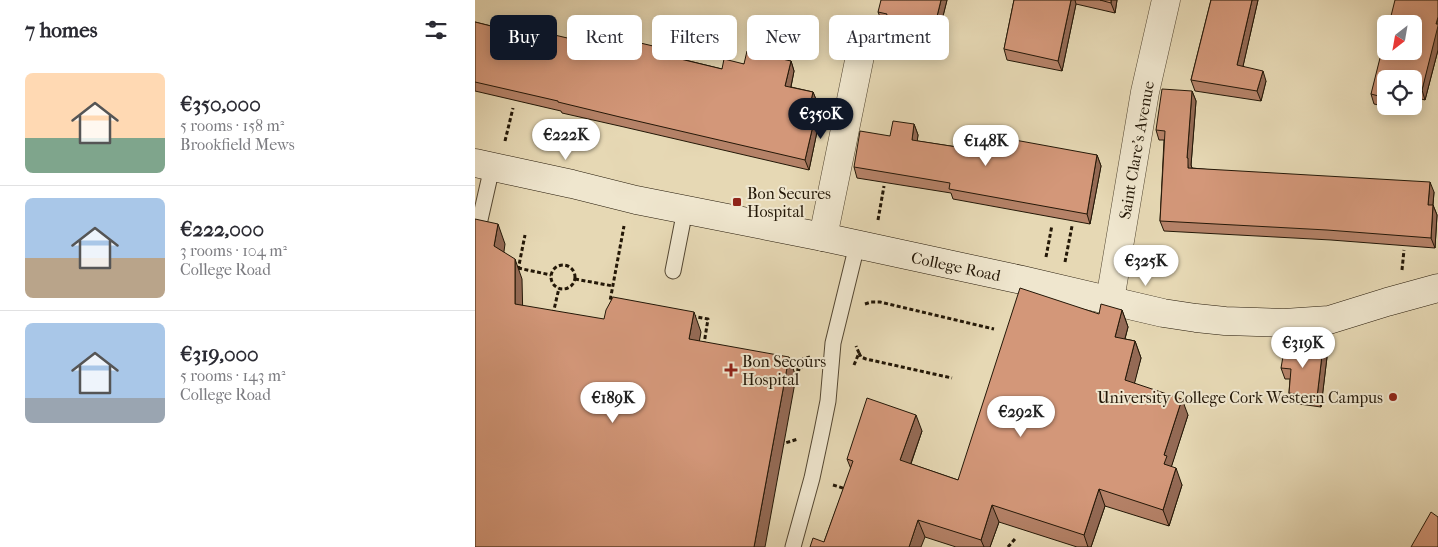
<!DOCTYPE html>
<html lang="en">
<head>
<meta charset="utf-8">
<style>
  :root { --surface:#fff; --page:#f2f2f3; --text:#2b2b33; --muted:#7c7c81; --line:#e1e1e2; --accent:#111827 }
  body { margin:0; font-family:"IM FELL French Canon",serif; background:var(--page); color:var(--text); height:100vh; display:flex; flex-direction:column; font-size:19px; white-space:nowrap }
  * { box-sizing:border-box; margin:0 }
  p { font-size:16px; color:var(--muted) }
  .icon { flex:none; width:28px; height:28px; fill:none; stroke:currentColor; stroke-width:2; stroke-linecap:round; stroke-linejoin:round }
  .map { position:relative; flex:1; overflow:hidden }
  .drawer { display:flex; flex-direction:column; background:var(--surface); width:475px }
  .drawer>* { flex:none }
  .hud { position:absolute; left:15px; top:15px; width:475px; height:45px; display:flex; gap:10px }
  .needle { width:32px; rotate:211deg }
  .fabs { position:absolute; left:902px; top:15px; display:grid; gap:10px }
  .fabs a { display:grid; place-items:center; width:45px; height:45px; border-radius:8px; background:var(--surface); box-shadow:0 2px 12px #0003; font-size:25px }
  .price { position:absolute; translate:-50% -42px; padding:0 11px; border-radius:18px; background:#fff; color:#222; font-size:16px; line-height:32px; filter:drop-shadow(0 1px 2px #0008) }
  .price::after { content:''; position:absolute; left:50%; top:30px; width:15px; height:11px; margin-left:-8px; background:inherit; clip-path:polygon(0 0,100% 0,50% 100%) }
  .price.selected { background:var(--accent); color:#fff }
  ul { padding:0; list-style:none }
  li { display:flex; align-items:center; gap:15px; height:125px; padding:0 25px }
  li+li { border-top:1px solid var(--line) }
  li span { display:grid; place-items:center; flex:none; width:140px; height:100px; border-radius:8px; color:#555 }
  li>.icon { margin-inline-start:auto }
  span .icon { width:60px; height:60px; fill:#fffc; stroke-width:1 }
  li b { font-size:21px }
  h2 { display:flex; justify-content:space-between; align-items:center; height:60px; padding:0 25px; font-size:21px }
  .pill { padding:0 18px; border-radius:8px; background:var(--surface); box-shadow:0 2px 12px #0003; font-size:18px; line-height:45px }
  .pill.selected { background:var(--accent); color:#fff }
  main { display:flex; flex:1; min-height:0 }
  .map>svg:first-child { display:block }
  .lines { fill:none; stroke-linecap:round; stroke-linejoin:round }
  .lane-casing { stroke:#544732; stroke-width:17 }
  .street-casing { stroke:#544732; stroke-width:29 }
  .secondary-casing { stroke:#231707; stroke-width:29 }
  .path { stroke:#231707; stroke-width:3; stroke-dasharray:4 2.5; stroke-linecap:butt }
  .lane { stroke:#efe6ce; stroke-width:15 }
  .street { stroke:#efe6ce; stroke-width:28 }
  .secondary { stroke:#efe6ce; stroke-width:28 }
  .wall { fill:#b58268; stroke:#231707 }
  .shaded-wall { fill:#946a55; stroke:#231707 }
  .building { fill:#d39779; stroke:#231707 }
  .poi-dot { fill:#8f2418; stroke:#efe6ce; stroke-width:2 }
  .labels { text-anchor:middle; stroke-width:4; stroke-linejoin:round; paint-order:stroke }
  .street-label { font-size:16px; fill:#231707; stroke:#efe6ce }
  .poi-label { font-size:16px; fill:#231707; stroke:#efe6ce; text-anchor:start }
</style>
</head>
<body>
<main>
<section class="drawer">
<h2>7 homes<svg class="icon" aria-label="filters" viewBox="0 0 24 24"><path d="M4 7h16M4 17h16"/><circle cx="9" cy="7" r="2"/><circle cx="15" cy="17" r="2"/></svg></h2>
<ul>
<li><span style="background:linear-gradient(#ffd9b3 65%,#7fa58c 0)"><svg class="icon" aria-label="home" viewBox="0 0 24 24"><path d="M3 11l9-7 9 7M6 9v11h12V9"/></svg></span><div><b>€350,000</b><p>5 rooms · 158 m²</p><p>Brookfield Mews</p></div></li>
<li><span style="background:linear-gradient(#a9c7e8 60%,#b9a48a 0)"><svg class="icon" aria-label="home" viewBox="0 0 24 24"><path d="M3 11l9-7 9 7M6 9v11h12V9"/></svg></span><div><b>€222,000</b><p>3 rooms · 104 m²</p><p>College Road</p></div></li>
<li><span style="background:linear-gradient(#a9c7e8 75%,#9aa5b1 0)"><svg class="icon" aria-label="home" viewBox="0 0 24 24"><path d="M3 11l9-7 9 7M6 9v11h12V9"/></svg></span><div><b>€319,000</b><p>5 rooms · 143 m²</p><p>College Road</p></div></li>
</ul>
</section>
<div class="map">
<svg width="963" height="547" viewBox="0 0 963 547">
  <rect width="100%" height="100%" fill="#e6d8b4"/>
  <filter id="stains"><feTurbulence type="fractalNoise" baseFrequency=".004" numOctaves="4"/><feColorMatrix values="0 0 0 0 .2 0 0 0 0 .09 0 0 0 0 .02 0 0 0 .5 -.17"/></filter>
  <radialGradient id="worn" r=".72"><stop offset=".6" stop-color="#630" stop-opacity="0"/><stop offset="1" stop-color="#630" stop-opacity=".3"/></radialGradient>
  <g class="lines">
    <defs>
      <g id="lane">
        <path d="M 4,224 L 17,167"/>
        <path d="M 198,271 L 210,210"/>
        <path d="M 318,547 L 337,478 L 347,431 L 353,401 L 358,343 L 382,245"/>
      </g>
      <g id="street">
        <path d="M 348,237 L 386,51"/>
        <path d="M 635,300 L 670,92 L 691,0"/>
      </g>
      <path id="secondary" d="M 0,163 L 97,184 L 161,200 L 348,237 L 547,280 L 688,313 L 721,318 L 750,321 L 809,323 L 854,320 L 912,302 L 963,288"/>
    </defs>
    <!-- lane casing -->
    <use href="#lane" class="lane-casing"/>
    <!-- street casing -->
    <use href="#street" class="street-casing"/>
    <!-- secondary casing -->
    <use href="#secondary" class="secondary-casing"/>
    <!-- path -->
    <g class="path">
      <path d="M 30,141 L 38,108"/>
      <path d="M 403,220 L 409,186"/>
      <path d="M 571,257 L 577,225"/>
      <path d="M 590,262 L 597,226"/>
      <circle cx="88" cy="277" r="12"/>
      <path d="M 43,268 L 76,275"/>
      <path d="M 43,270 L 50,235"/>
      <path d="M 927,270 L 929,250"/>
      <path d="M 100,279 L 138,286"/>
      <path d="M 140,302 L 135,301 L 149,226"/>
      <path d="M 390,304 L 396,302 L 405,302 L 519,329"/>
      <path d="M 78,314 L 84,288"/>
      <path d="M 217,316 L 233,319 L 229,344"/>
      <path d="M 384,353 L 386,357 L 391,359 L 477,378"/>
      <path d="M 379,365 L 384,353 L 381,346"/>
      <path d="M 315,368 L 326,370 L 328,359 L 335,357"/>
      <path d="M 307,446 L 307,444 L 323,439"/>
      <path d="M 358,485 L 371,489"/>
      <path d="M 533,547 L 540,539"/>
    </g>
    <!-- lane -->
    <use href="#lane" class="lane"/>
    <!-- street -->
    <use href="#street" class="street"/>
    <!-- secondary -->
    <use href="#secondary" class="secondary"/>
  </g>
  <!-- wall -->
  <g class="wall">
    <path d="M 472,0 L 459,52 L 412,40 L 408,29 L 410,23 L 407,22 L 403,12 Z"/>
    <path d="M 539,0 L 642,0 L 640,13 L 601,4 L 587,71 L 532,60 L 529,49 Z"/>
    <path d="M 736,0 L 783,0 L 768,66 L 791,81 L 786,101 L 720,91 L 716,80 Z"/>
    <path d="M 963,0 L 963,50 L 950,100 L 939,97 L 939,79 L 911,79 L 911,106 L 927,106 L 926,110 L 899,104 L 896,94 Z"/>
    <path d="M 0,22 L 32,30 L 105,41 L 155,47 L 199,51 L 202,58 L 247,69 L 269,64 L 316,61 L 319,71 L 316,87 L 338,92 L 342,102 L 339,115 L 343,127 L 334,170 L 149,127 L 87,113 L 86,111 L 0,91 Z"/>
    <path d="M 717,91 L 721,101 L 716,165 L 717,168 L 959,192 L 958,205 L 962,215 L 960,248 L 856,240 L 689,231 L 685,221 L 689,140 L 684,140 L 681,130 Z"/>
    <path d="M 439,124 L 443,135 L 442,141 L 482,147 L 622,155 L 626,166 L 615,224 L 478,199 L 476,193 L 382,178 L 379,167 L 415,136 Z"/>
    <path d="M 647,310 L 653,327 L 650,339 L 660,341 L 666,358 L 659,383 L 713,415 L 696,467 L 707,485 L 694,526 L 630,506 L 616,547 L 602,547 L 524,522 L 515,547 L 481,547 L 450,537 L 349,542 L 376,469 L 372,459 L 447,431 L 436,464 L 483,480 L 624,314 Z"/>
    <path d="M 852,357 L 846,407 L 817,403 L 814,393 L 815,379 L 810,379 L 806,368 Z"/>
  </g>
  <!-- shaded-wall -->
  <g class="shaded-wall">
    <path d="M 466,0 L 472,0 L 459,52 L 456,41 Z"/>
    <path d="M 596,0 L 600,0 L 601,4 L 587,71 L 583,61 Z"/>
    <path d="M 636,0 L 642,0 L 640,13 L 636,3 Z"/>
    <path d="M 777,0 L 783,0 L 766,75 L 762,65 Z"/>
    <path d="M 963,17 L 963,50 L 950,100 L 947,90 Z"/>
    <path d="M 199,51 L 203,61 L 197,57 Z"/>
    <path d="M 316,61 L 319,71 L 314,96 L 310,86 Z"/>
    <path d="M 788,71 L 791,81 L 786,101 L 782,91 Z"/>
    <path d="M 717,91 L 721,101 L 716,165 L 717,168 L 716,178 L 713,168 L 712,158 Z"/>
    <path d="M 338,92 L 342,102 L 339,116 L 335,105 Z"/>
    <path d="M 340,117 L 343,127 L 334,170 L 330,160 Z"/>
    <path d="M 439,124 L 443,135 L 441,151 L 437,140 Z"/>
    <path d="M 622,155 L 626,166 L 615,224 L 612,214 Z"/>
    <path d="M 955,182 L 959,192 L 957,215 L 953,205 Z"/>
    <path d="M 958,205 L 962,215 L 960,248 L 956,238 Z"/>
    <path d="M 23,224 L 30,244 L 27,266 L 19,246 Z"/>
    <path d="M 40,259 L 47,279 L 48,324 L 40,304 Z"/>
    <path d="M 647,310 L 653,327 L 646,353 L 640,337 Z"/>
    <path d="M 219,312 L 226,332 L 221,359 L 214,339 Z"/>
    <path d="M 660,341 L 666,358 L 656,397 L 650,380 Z"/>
    <path d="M 848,347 L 852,357 L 846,407 L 842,397 Z"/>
    <path d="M 314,357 L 321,377 L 290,547 L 279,547 Z"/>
    <path d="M 707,399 L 713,415 L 696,468 L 689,464 L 689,455 Z"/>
    <path d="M 441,415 L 447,431 L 431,477 L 425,460 Z"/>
    <path d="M 701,468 L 707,485 L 694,526 L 688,510 Z"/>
    <path d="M 624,489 L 630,506 L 616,547 L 613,547 L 609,535 Z"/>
    <path d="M 517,505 L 524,522 L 515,547 L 509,547 L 506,540 Z"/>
    <path d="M 443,520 L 450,537 L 446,547 L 434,547 Z"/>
  </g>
  <!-- building -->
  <g class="building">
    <path d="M 406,0 L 466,0 L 456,41 L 408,29 L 412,14 L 403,12 Z"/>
    <path d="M 539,0 L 596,0 L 583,61 L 529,49 Z"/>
    <path d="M 625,0 L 636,0 L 636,3 Z"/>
    <path d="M 736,0 L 777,0 L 762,65 L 788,71 L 782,91 L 716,80 Z"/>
    <path d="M 920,0 L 963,0 L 963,17 L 961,24 L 963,24 L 963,26 L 947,90 L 939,88 L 939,79 L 911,79 L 911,98 L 896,94 L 911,34 L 911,51 L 939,51 L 939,24 L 914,24 Z"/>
    <path d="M 0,22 L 32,30 L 33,24 L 105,41 L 106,37 L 155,47 L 157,41 L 199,51 L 197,57 L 247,69 L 249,59 L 269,64 L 272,51 L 316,61 L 310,86 L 338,92 L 335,105 L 340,117 L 330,160 L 145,117 L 83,102 L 83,101 L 0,82 Z"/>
    <path d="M 687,89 L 717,91 L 712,158 L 713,158 L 713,168 L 955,182 L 953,205 L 958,205 L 956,238 L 852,230 L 685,221 L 690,131 L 681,130 Z"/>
    <path d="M 418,121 L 439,124 L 437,140 L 482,147 L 485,130 L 622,155 L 612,214 L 474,189 L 475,183 L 379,167 L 385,131 L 415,136 Z"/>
    <path d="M 0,219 L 23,224 L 19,246 L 40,259 L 40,304 L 129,319 L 131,310 L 138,297 L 219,312 L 214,339 L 314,357 L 279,547 L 0,547 Z"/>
    <path d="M 545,288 L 624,314 L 626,304 L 647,310 L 640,337 L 660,341 L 650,380 L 707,399 L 689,455 L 692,456 L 689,464 L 701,468 L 688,510 L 624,489 L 609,535 L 517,505 L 506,540 L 443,520 L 434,547 L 335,547 L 338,538 L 349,542 L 378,461 L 372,459 L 392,398 L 441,415 L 425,460 L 483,480 Z"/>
    <path d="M 810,345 L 848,347 L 842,397 L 814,393 L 816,369 L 806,368 Z"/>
    <path d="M 956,512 L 963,517 L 963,547 L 936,547 Z"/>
  </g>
  <!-- markers -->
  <g class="poi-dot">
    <rect x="257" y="197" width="10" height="10" rx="2.5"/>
    <path d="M253.5 362.5h5v5h5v5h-5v5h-5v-5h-5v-5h5z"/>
    <circle cx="918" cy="397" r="5"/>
  </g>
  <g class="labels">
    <!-- street labels -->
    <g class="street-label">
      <text transform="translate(661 150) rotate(-80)" y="6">Saint Clare's Avenue</text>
      <text transform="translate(481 266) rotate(12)" y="6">College Road</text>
    </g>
    <!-- poi labels -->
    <g class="poi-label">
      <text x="272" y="199">Bon Secures<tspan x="272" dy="18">Hospital</tspan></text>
      <text x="267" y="367">Bon Secours<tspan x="267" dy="18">Hospital</tspan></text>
      <text x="908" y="403" text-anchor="end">University College Cork Western Campus</text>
    </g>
  </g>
  <rect width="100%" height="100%" filter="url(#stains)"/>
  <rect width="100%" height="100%" fill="url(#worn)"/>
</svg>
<div class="fabs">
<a><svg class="needle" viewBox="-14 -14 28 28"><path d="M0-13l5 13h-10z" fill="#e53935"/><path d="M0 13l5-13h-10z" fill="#7c7c81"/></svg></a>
<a><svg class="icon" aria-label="locate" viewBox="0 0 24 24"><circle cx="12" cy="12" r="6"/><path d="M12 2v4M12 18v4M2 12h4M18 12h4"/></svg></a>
</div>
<b class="price selected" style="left:346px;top:140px">€350K</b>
<b class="price" style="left:91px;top:161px">€222K</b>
<b class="price" style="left:511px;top:167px">€148K</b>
<b class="price" style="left:671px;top:287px">€325K</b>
<b class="price" style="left:828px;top:369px">€319K</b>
<b class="price" style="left:138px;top:424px">€189K</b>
<b class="price" style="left:546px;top:438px">€292K</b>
<div class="hud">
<a class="pill selected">Buy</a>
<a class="pill">Rent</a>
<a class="pill">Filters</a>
<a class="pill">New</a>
<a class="pill">Apartment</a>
</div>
</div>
</main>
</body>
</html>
